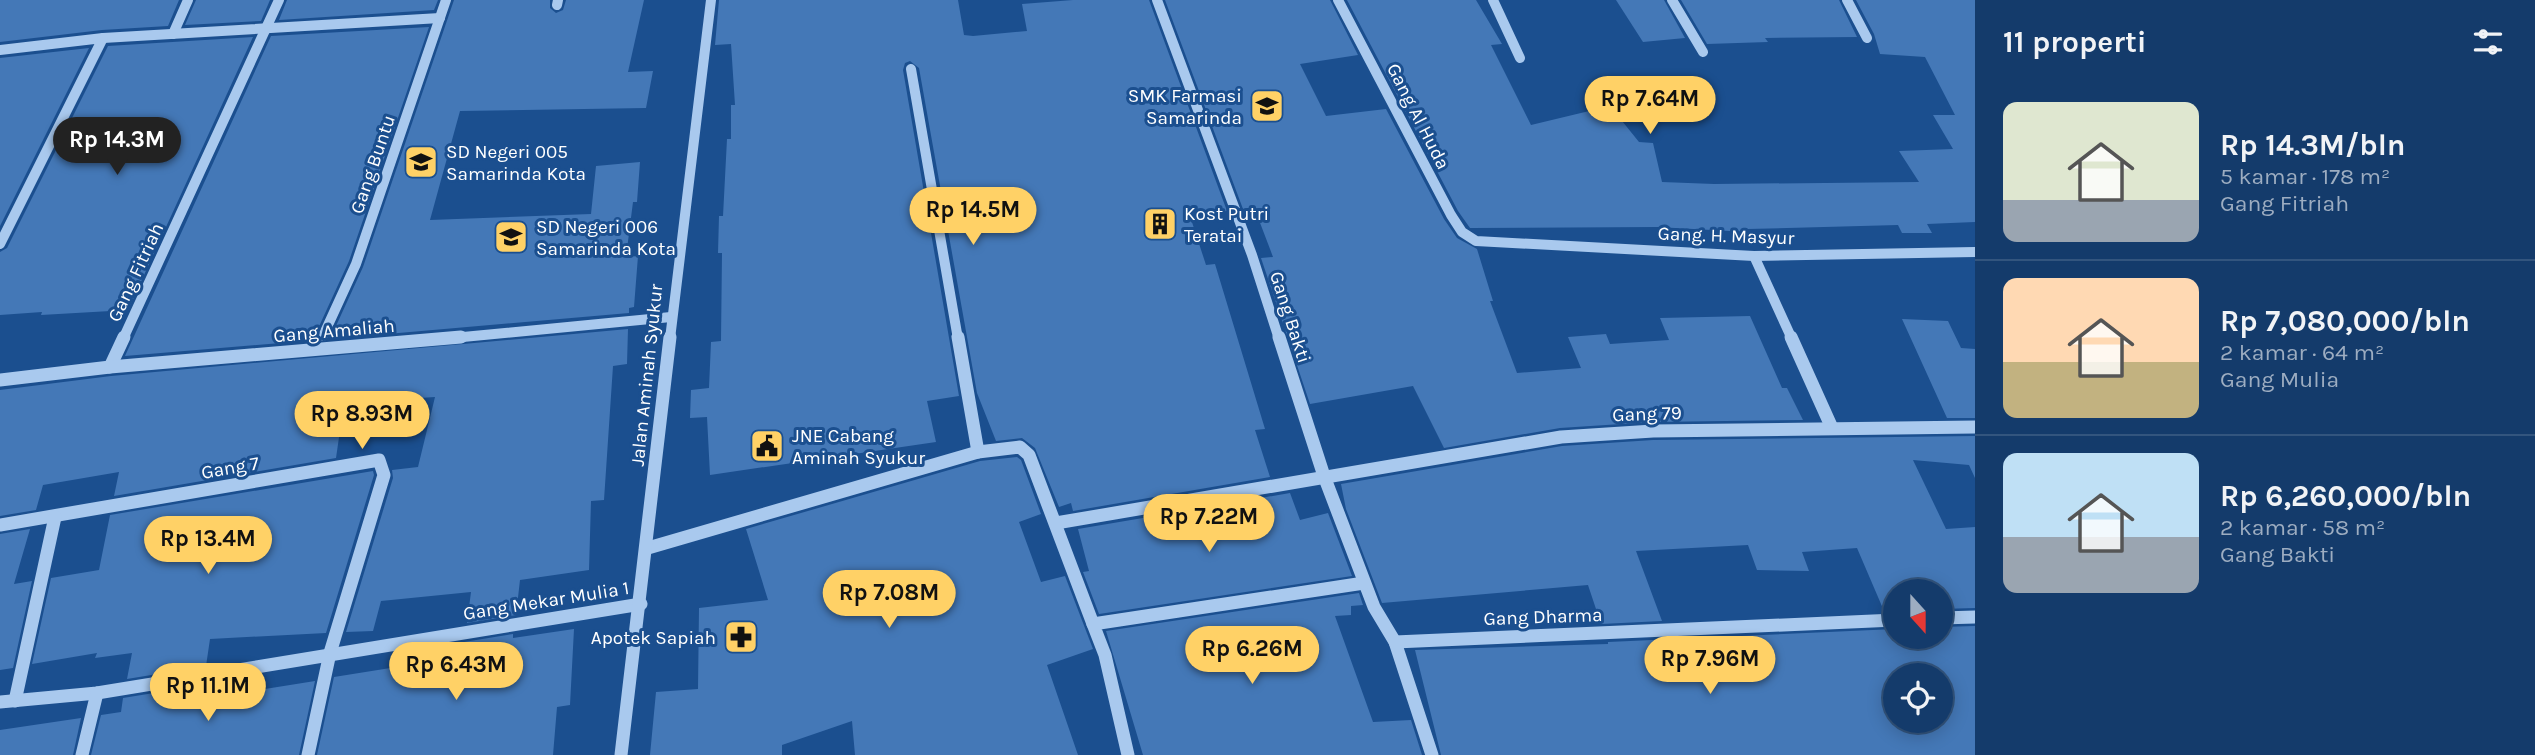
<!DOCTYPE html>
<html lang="id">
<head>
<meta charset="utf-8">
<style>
  :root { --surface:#143b6b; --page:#214673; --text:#f1f3f6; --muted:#9dadc1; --line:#33557e; --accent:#ffd166 }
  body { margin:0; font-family:Karla,sans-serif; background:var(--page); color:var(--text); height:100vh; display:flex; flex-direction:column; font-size:26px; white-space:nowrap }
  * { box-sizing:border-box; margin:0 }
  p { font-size:23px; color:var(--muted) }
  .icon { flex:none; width:38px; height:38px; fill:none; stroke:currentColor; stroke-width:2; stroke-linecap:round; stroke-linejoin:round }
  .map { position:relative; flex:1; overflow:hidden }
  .panel { display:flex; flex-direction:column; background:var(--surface); width:560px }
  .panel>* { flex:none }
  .needle { width:46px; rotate:159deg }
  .controls { position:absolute; left:1883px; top:579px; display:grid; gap:14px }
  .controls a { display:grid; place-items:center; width:70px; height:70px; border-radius:50%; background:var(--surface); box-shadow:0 4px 18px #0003,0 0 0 2px var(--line); font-size:35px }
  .price { position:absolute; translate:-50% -60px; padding:0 16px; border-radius:24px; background:var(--accent); color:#111; font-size:23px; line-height:46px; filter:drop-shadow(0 2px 4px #0008) }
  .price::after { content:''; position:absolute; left:50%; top:42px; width:21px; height:16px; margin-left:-10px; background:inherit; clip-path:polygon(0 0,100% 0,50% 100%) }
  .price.selected { background:#222; color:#fff }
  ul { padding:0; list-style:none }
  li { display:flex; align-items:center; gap:21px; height:175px; padding:0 28px }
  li+li { border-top:2px solid var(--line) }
  li span { display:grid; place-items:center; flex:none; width:196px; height:140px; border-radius:14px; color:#555 }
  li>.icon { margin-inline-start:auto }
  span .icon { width:84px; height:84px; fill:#fffc; stroke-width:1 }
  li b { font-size:30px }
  h2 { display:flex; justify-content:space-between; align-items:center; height:84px; padding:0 28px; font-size:30px }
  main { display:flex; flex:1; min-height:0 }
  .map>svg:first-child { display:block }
  .building { fill:#4478b7; fill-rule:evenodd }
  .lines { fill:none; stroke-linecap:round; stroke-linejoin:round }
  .minor-far1 { stroke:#a9c9ee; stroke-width:10 }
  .minor { stroke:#a9c9ee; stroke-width:13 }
  .labels { text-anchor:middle; stroke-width:6; stroke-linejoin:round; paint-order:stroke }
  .poi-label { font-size:19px; fill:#fff; stroke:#1b4f8f; text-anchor:start }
  .street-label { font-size:19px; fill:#fff; stroke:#1b4f8f }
</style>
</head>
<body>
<main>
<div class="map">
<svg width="1975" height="755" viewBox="0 0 1975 755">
  <rect width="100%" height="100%" fill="#1b4f8f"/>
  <!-- building -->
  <g class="building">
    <path d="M 0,0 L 179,0 L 168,26 L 102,30 L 0,42 Z"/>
    <path d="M 196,0 L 270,0 L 261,21 L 185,25 Z"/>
    <path d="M 287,0 L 438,0 L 434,10 L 279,20 Z"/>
    <path d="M 454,0 L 550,0 L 550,8 L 556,13 L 563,10 L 566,0 L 644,0 L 628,72 L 653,71 L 646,108 L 460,111 L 430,220 L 591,214 L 596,166 L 640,162 L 637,202 L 633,202 L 626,257 L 638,256 L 634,307 L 629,308 L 629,313 L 330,339 L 363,267 Z"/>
    <path d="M 719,0 L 958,0 L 964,35 L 973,36 L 1027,31 L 1022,4 L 1073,0 L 1149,0 L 1227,211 L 1190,216 L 1206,265 L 1215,264 L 1265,429 L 1255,430 L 1270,477 L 1073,511 L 1071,503 L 1059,507 L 1035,448 L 1022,438 L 996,441 L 977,393 L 919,68 L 910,61 L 905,63 L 903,70 L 959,396 L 927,401 L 936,442 L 710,475 L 707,417 L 690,418 L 691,390 L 709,388 L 711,342 L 721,341 L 722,253 L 718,253 L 719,216 L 723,216 L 727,139 L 731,139 L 731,105 L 735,105 L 731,44 L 715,45 Z"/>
    <path d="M 1165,0 L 1330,0 L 1358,55 L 1300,64 L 1326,116 L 1386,109 L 1444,219 L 1457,238 L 1477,249 L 1493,301 L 1490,301 L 1517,373 L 1581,368 L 1568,337 L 1606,334 L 1610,344 L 1669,340 L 1660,318 L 1750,316 L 1782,388 L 1787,388 L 1803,420 L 1652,422 L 1560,428 L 1444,448 L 1413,386 L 1310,404 L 1261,258 L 1273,257 L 1254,207 L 1243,209 Z"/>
    <path d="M 1347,0 L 1476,0 L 1502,44 L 1491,45 L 1531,125 L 1610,106 L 1639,142 L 1653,143 L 1662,182 L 1714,184 L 1919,182 L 1899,151 L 1953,149 L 1933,115 L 1955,115 L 1925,57 L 1880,54 L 1874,34 L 1856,0 L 1975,0 L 1975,222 L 1927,224 L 1932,233 L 1902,233 L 1898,225 L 1747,229 L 1748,232 L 1657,227 L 1470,228 L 1458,211 Z"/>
    <path d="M 1616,0 L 1664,0 L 1685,38 L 1643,42 Z"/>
    <path d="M 1681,0 L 1839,0 L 1857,37 L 1765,38 L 1768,42 L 1707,44 Z"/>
    <path d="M 429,27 L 349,261 L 316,333 L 316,340 L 125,356 L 271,36 Z"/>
    <path d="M 253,37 L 128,310 L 41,315 L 42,312 L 0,315 L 0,252 L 7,248 L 108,46 Z"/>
    <path d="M 89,48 L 0,226 L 0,58 Z"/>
    <path d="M 1902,319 L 1948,321 L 1961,348 L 1975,349 L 1975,418 L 1947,418 Z"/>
    <path d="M 628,329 L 627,364 L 613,366 L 604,500 L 591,501 L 589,570 L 520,580 L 516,615 L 467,623 L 471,592 L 381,601 L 373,631 L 346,632 L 393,478 L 392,470 L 418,467 L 435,397 L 344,403 L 336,458 L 114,496 L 119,472 L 43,485 L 36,510 L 0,516 L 0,390 L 111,376 Z"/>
    <path d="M 1975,436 L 1975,478 L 1969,465 L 1913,460 L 1946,529 L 1975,527 L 1975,608 L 1941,609 L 1941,592 L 1895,592 L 1895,611 L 1884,611 L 1857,548 L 1802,552 L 1809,571 L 1757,570 L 1748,545 L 1636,551 L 1662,621 L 1601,624 L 1588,585 L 1382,603 L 1346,509 L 1341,484 L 1562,446 L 1653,440 Z"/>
    <path d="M 1017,457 L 1021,460 L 1041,514 L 1019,522 L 1041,582 L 1065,576 L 1093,649 L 1047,665 L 1078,755 L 855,755 L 852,721 L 782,745 L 782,755 L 650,755 L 656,692 L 698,689 L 699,608 L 768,600 L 746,529 L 980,461 Z"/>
    <path d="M 373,471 L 374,475 L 326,633 L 210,639 L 206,666 L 127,679 L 132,653 L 95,658 L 97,653 L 32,664 L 51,578 L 99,570 L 110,515 Z"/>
    <path d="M 1290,493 L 1300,520 L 1328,513 L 1352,576 L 1099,614 L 1083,572 L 1089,571 L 1078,529 Z"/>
    <path d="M 30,529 L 14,584 L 32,581 L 13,668 L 0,670 L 0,534 Z"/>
    <path d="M 1359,593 L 1363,605 L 1351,606 L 1351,615 L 1335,616 L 1373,722 L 1411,720 L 1422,755 L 1143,755 L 1106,631 Z"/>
    <path d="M 1975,626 L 1975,755 L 1441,755 L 1415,650 L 1608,644 L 1608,642 L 1895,629 L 1895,637 L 1941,637 L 1941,627 ZM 1895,676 L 1941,676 L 1941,721 L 1895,721 Z"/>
    <path d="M 574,629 L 570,705 L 557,707 L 553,755 L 317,755 L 334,677 L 453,658 L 452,647 L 464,645 L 464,642 L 513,634 L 513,638 Z"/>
    <path d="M 315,681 L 299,755 L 91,755 L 101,715 L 121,712 L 123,698 L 203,685 L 201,699 Z"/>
    <path d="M 81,718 L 73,755 L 0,755 L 0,730 Z"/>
  </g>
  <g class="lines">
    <!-- minor-far1 -->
    <g class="minor-far1">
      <path d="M 1157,0 L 1252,255 L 1279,339"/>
      <path d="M 1338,0 L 1451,215 L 1462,232 L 1476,241 L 1754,256 L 1975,252"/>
      <path d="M 1493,0 L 1520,58"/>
      <path d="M 1672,0 L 1703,52"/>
      <path d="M 1847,0 L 1867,38"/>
      <path d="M 557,5 L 558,0"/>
      <path d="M 173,34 L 188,0"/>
      <path d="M 0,50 L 103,38 L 440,18"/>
      <path d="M 911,69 L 958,339"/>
      <path d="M 0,244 L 103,38"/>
      <path d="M 1754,256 L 1792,339"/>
      <path d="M 323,336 L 356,264 L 446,0"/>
      <path d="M 123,339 L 279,0"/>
      <path d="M 442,339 L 671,317"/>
      <path d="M 670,339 L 711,0"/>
    </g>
    <!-- minor -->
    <g class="minor">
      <path d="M 958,337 L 978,452"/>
      <path d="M 1279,337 L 1324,476 L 1374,607 L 1395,642 L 1432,755"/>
      <path d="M 1791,337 L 1832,428"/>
      <path d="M 110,367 L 124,337"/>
      <path d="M 0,380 L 110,367 L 461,337"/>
      <path d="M 1056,523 L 1561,437 L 1653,431 L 1975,427"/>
      <path d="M 0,525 L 379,460 L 384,475 L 330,653 L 308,755"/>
      <path d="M 648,548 L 978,452 L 1020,447 L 1029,455 L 1093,624"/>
      <path d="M 1941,618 L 1975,617"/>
      <path d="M 1395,642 L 1895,620"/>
      <path d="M 15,701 L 55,517"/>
      <path d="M 0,702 L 97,693 L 641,604"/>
      <path d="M 82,755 L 97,693"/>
      <path d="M 621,755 L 670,337"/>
      <path d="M 1128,755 L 1105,655 L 1093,624 L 1364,583"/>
    </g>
  </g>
  <!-- icons -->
  <defs>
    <symbol id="school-square" viewBox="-11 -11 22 22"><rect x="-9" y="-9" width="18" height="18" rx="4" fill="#ffd166" stroke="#1b4f8f"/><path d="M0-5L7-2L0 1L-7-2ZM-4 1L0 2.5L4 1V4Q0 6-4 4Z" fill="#111"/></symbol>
    <symbol id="building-square" viewBox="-11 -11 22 22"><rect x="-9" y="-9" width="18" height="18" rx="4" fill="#ffd166" stroke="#1b4f8f"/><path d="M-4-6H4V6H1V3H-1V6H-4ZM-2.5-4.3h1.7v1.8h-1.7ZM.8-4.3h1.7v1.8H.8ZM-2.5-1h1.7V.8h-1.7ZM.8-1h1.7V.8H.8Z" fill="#111"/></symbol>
    <symbol id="civic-square" viewBox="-11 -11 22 22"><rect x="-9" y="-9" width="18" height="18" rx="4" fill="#ffd166" stroke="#1b4f8f"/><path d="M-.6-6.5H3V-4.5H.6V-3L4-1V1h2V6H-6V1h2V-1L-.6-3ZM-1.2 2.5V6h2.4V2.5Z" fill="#111"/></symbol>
    <symbol id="pharmacy-square" viewBox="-11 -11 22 22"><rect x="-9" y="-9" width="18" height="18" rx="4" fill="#ffd166" stroke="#1b4f8f"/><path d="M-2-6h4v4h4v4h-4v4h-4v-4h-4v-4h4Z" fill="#111"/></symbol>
  </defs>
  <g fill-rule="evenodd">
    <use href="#school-square" x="1248" y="87" width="38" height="38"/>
    <use href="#school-square" x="402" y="143" width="38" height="38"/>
    <use href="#building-square" x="1141" y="205" width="38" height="38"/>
    <use href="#school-square" x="492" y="218" width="38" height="38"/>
    <use href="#civic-square" x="748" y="427" width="38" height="38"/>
    <use href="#pharmacy-square" x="722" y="618" width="38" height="38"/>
  </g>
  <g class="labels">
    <!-- poi labels -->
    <g class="poi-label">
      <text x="1242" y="102" text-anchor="end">SMK Farmasi<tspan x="1242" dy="22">Samarinda</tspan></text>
      <text x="446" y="158">SD Negeri 005<tspan x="446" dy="22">Samarinda Kota</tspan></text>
      <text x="1184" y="220">Kost Putri<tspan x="1184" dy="22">Teratai</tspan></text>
      <text x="536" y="233">SD Negeri 006<tspan x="536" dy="22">Samarinda Kota</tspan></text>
      <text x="792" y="442">JNE Cabang<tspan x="792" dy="22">Aminah Syukur</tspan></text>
      <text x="716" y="644" text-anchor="end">Apotek Sapiah</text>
    </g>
    <!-- street labels -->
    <g class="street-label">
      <text transform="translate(1419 116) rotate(63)" y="7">Gang Al Huda</text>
      <text transform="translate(372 164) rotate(-71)" y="7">Gang Buntu</text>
      <text transform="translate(1726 235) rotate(2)" y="7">Gang. H. Masyur</text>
      <text transform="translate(135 272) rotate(-65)" y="7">Gang Fitriah</text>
      <text transform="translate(1291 317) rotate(72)" y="7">Gang Bakti</text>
      <text transform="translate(334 330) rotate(-5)" y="7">Gang Amaliah</text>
      <text transform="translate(646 375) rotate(-84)" y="7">Jalan Aminah Syukur</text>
      <text transform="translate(1647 413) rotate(-2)" y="7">Gang 79</text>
      <text transform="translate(230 467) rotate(-10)" y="7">Gang 7</text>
      <text transform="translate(546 600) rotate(-9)" y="7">Gang Mekar Mulia 1</text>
      <text transform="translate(1543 616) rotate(-2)" y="7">Gang Dharma</text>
    </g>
  </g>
</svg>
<div class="controls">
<a><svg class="needle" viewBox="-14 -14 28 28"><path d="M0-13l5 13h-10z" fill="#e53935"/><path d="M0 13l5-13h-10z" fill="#9dadc1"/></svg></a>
<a><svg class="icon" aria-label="locate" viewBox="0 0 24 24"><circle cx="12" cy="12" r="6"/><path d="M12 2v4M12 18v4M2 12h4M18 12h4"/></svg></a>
</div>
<b class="price" style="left:1650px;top:136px">Rp 7.64M</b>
<b class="price selected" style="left:117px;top:177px">Rp 14.3M</b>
<b class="price" style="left:973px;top:247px">Rp 14.5M</b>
<b class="price" style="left:362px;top:451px">Rp 8.93M</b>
<b class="price" style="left:1209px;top:554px">Rp 7.22M</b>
<b class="price" style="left:208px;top:576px">Rp 13.4M</b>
<b class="price" style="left:889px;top:630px">Rp 7.08M</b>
<b class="price" style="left:1252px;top:686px">Rp 6.26M</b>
<b class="price" style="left:1710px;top:696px">Rp 7.96M</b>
<b class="price" style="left:456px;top:702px">Rp 6.43M</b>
<b class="price" style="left:208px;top:723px">Rp 11.1M</b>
</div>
<section class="panel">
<h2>11 properti<svg class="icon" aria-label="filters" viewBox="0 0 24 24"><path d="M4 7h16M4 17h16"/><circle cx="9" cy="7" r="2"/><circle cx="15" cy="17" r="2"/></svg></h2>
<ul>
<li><span style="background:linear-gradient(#dfe7d0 70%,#9aa5b1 0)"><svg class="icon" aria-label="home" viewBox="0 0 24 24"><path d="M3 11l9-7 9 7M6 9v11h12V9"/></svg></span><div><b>Rp 14.3M/bln</b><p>5 kamar · 178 m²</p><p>Gang Fitriah</p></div></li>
<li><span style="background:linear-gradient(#ffd9b3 60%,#c2b280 0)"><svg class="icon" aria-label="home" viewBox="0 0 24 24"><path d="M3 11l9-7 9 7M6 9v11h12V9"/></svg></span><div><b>Rp 7,080,000/bln</b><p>2 kamar · 64 m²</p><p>Gang Mulia</p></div></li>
<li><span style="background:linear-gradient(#bfe0f5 60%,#9aa5b1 0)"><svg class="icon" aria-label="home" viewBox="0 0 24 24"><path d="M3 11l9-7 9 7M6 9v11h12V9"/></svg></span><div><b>Rp 6,260,000/bln</b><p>2 kamar · 58 m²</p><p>Gang Bakti</p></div></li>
</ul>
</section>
</main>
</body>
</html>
